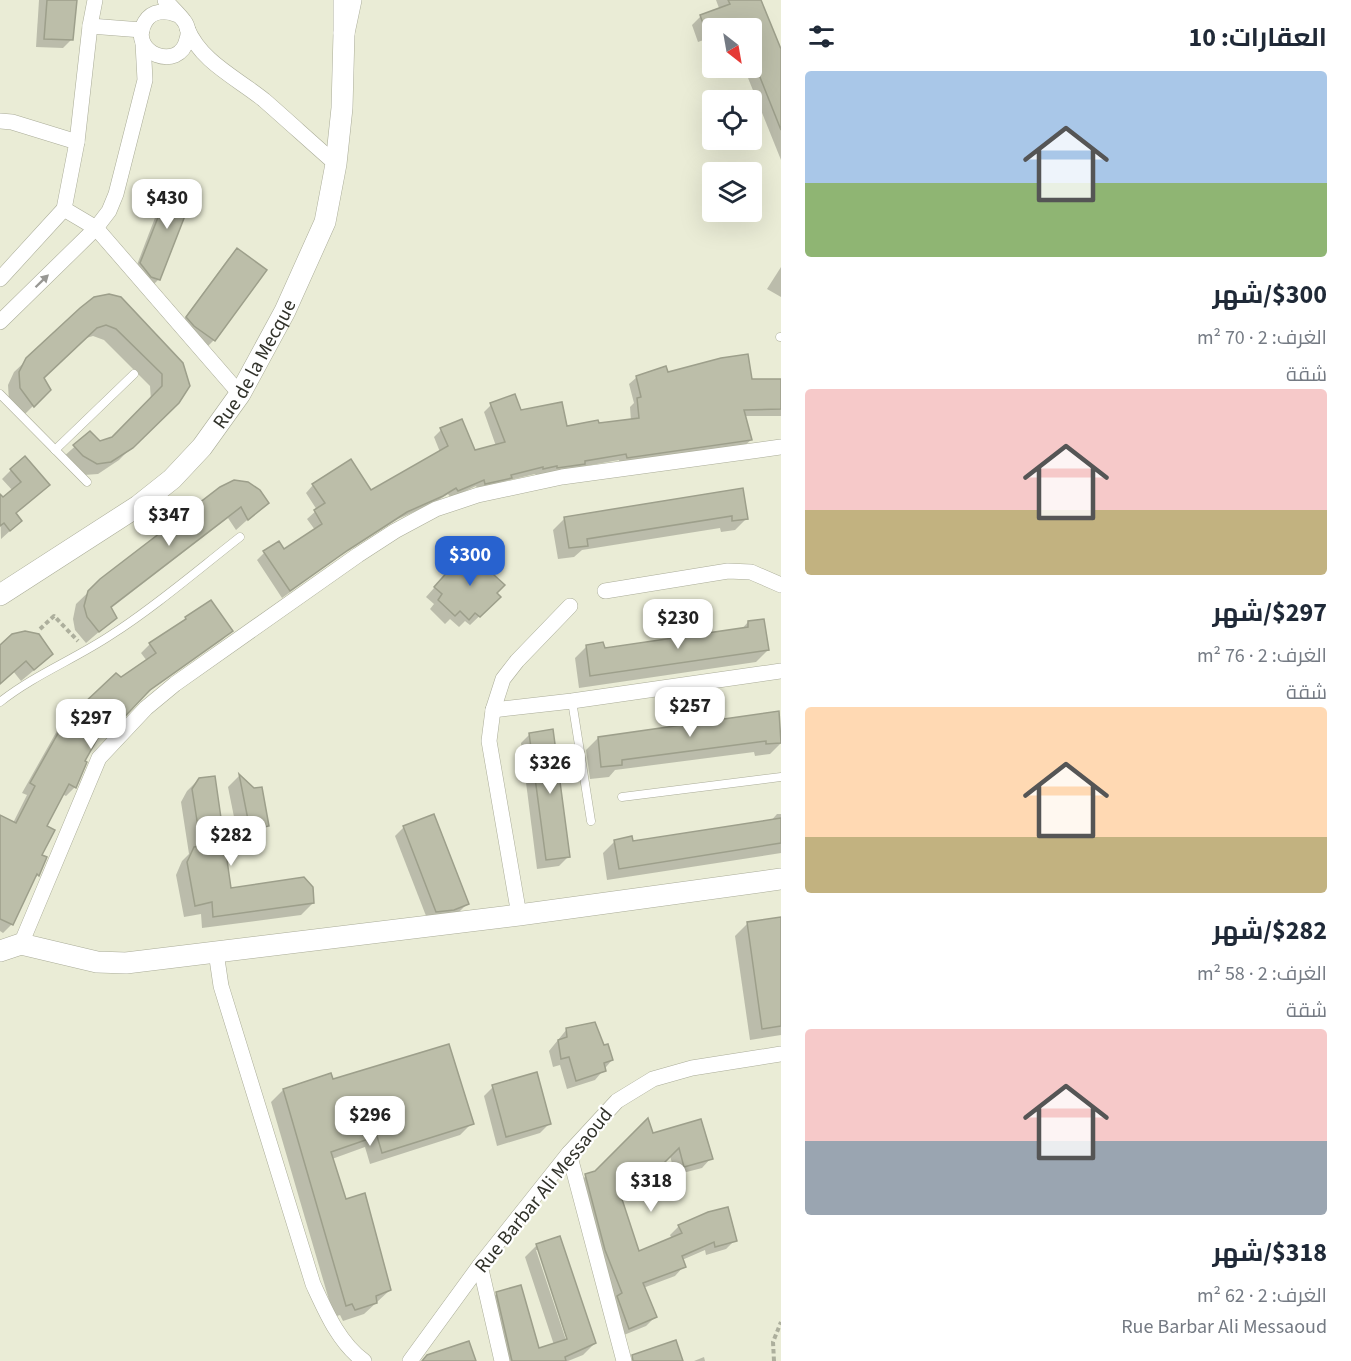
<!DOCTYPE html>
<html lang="ar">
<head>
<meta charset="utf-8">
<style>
  :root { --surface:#fff; --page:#f2f2f3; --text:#1f2937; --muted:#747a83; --accent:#2862cf }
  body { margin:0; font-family:"Source Sans 3",Cairo,sans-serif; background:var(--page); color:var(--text); direction:rtl; height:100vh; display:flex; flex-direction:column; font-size:22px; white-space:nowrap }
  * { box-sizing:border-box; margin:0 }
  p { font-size:20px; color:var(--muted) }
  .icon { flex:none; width:33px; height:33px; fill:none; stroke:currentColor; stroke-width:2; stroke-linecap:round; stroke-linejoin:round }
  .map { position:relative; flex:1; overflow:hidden; direction:ltr }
  .panel { display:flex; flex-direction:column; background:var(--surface); width:570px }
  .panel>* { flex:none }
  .needle { width:39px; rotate:149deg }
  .tools { position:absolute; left:702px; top:18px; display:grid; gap:12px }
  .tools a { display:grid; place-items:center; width:60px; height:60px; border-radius:6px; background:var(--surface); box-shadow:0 6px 24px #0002; font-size:30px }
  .price { position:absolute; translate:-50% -51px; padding:0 14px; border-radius:12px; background:#fff; color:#222; font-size:20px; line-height:39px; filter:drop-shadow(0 2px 3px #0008) }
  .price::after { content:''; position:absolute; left:50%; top:36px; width:18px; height:14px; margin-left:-9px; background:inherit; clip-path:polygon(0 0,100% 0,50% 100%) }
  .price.selected { background:var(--accent); color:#fff }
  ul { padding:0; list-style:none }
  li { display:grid; align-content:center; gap:12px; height:318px; padding:0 24px }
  li span { display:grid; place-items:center; height:186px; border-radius:6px; color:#555 }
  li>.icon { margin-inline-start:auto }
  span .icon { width:108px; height:108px; fill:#fffc; stroke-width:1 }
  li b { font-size:26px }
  h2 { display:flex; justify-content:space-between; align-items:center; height:72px; padding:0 24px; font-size:26px }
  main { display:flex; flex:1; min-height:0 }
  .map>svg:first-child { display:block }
  .shadow { fill:#0003; fill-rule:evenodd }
  .building { fill:#bcbea9; stroke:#9d9f8b; stroke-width:1.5 }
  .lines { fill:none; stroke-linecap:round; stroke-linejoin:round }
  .lane-casing { stroke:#aaac98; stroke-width:9 }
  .street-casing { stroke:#aaac98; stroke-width:16 }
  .secondary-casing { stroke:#aaac98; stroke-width:22 }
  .path { stroke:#adaf9d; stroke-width:4; stroke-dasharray:4.5 3; stroke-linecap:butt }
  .lane { stroke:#fff; stroke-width:8 }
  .street { stroke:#fff; stroke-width:15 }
  .secondary { stroke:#fff; stroke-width:21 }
  .oneway { fill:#989894 }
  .labels { text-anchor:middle; stroke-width:4.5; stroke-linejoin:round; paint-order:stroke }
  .street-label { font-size:20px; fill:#31322a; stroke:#fff }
</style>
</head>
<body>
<main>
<section class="panel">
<h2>العقارات: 10<svg class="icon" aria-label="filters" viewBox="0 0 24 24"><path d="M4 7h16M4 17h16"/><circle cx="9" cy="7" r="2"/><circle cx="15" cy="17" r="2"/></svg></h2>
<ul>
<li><span style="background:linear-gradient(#a9c7e8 60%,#8fb573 0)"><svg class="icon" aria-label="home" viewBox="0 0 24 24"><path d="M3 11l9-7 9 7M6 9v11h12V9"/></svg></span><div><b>$300/شهر</b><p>الغرف: 2 · 70 m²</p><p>شقة</p></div></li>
<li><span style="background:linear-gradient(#f6c9c9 65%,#c2b280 0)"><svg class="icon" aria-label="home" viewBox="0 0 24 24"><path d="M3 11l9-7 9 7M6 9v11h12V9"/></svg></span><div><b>$297/شهر</b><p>الغرف: 2 · 76 m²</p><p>شقة</p></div></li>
<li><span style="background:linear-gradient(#ffd9b3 70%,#c2b280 0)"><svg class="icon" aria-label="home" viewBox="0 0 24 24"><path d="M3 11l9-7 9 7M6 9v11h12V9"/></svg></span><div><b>$282/شهر</b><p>الغرف: 2 · 58 m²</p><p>شقة</p></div></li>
<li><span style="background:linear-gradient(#f6c9c9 60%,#9aa5b1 0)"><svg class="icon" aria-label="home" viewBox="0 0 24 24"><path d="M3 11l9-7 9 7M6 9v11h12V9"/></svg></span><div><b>$318/شهر</b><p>الغرف: 2 · 62 m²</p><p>Rue Barbar Ali Messaoud</p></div></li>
</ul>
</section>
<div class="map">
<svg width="781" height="1361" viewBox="0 0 781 1361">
  <rect width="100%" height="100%" fill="#eaecd6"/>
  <!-- shadow -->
  <g class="shadow">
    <path d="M 39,0 L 75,0 L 72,39 L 63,48 L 36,47 Z"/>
    <path d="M 716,0 L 759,0 L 781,52 L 781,160 L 744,68 L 752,68 L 752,28 L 712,28 L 712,37 L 698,42 L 692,25 L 701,16 L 719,8 Z"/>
    <path d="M 172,183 L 159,279 L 153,285 L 135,270 L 166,189 Z"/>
    <path d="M 237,250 L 214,340 L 205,349 L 178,327 L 228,259 Z"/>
    <path d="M 781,267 L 781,297 L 767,289 Z"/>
    <path d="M 81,309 L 182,364 L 177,402 L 119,460 L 98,474 L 84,475 L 62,458 L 90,433 L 100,443 L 113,438 L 151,400 L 150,386 L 104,340 L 93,336 L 83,339 L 42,378 L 49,390 L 21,418 L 9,401 L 8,385 L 14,372 Z"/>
    <path d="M 667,374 L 750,381 L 781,381 L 781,416 L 744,416 L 751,440 L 743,447 L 620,465 L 619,460 L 536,475 L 535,474 L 506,481 L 502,485 L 478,490 L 476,486 L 451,498 L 448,494 L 434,503 L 398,519 L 339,557 L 282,598 L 257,560 L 264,553 L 284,551 L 315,530 L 307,519 L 317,510 L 306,493 L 313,485 L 370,492 L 440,452 L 434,437 L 441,430 L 475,452 L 496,446 L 484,412 L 491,405 L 520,411 L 565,428 L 631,421 L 630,407 L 634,403 L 629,384 L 637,377 Z"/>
    <path d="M 11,470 L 47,485 L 14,514 L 11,530 L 1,539 L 0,502 L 13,491 L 2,479 Z"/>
    <path d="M 221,488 L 267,502 L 236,530 L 228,518 L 110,609 L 115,618 L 86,643 L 75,630 L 73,619 L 76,604 L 101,580 Z"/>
    <path d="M 742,490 L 747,518 L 735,530 L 721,532 L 720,528 L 582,550 L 574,557 L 558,559 L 553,530 L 565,518 Z"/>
    <path d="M 458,561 L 475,563 L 491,574 L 495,592 L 490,606 L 470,625 L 465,621 L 459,627 L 450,619 L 445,624 L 430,609 L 434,604 L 426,597 Z"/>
    <path d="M 186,619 L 231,631 L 222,640 L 140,698 L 105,735 L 102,732 L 97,737 L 82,762 L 75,787 L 66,796 L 62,794 L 45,827 L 38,875 L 32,881 L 12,924 L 3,933 L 0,931 L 0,817 L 13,823 L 27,795 L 22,793 L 58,729 L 67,719 L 147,661 L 141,653 L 150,644 L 180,625 Z"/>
    <path d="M 748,622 L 768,650 L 756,662 L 579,688 L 575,658 L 587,646 L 604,649 L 741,630 Z"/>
    <path d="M 0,647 L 39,666 L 21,681 L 13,671 L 0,683 Z"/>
    <path d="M 778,712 L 781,743 L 770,754 L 755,756 L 754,752 L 615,770 L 609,777 L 590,779 L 586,750 L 598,738 Z"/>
    <path d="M 530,734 L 568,857 L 559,866 L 537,869 L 521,743 Z"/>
    <path d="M 239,776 L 254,789 L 268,825 L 256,837 L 239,842 L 228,787 Z"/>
    <path d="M 199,779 L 230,890 L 313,903 L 301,915 L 202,928 L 201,914 L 184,917 L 176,875 L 182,861 L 189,854 L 181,802 L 187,791 Z"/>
    <path d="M 777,814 L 781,814 L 781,853 L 607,880 L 603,853 L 615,841 L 632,842 L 770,822 Z"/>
    <path d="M 404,827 L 467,904 L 458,913 L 428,921 L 395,836 Z"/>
    <path d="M 781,919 L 781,1035 L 750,1040 L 735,936 L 747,924 Z"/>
    <path d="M 567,1029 L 603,1047 L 612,1060 L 595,1080 L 567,1089 L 560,1065 L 553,1067 L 549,1051 Z"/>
    <path d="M 330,1075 L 332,1081 L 472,1123 L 460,1135 L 370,1164 L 365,1147 L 332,1159 L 345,1201 L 390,1290 L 364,1314 L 343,1321 L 340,1315 L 334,1317 L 271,1102 L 283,1090 Z"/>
    <path d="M 493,1087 L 549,1124 L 540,1133 L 497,1146 L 484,1096 Z"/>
    <path d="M 652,1135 L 711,1158 L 702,1168 L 675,1175 L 670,1156 L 641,1184 L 618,1192 L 638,1253 L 672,1239 L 670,1235 L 679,1226 L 735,1240 L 726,1249 L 706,1255 L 705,1250 L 682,1260 L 684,1266 L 675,1276 L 643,1288 L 655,1317 L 646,1326 L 619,1337 L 576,1185 L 586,1176 L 596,1172 Z"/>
    <path d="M 537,1245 L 595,1343 L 583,1355 L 568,1361 L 497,1361 L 485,1306 L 497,1293 L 538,1350 L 554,1345 L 525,1257 ZM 536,1250 L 540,1250 L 571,1345 L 568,1346 Z"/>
    <path d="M 704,1357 L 705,1361 L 694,1361 Z"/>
  </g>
  <!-- building -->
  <g class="building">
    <path d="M 47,0 L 77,0 L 73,40 L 44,39 Z"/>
    <path d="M 728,0 L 761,0 L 781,49 L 781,130 L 752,57 L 752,28 L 712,28 L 712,33 L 707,35 L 700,15 L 730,4 Z"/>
    <path d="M 172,182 L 195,190 L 160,280 L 151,277 L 140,263 Z"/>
    <path d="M 237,248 L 267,270 L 215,341 L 194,326 L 186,317 Z"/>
    <path d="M 109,294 L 121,297 L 183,363 L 190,386 L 179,403 L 133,448 L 111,462 L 97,464 L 83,456 L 73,445 L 90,431 L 100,441 L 112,437 L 162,386 L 162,374 L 116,329 L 106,325 L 97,328 L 44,378 L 51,390 L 34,407 L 20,388 L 19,372 L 26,358 L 80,308 L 94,297 Z"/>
    <path d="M 748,354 L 752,379 L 781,379 L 781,409 L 744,410 L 752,440 L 627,458 L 626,454 L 585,461 L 585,464 L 557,468 L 557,466 L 543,469 L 543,467 L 511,475 L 512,478 L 485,484 L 484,480 L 458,491 L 456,488 L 443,496 L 407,512 L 348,550 L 290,591 L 263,551 L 279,541 L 284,549 L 322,524 L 314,510 L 325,503 L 312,484 L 351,459 L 371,490 L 448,446 L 440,428 L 462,419 L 475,450 L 505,442 L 490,403 L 515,394 L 521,410 L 562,402 L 567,426 L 598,420 L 599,423 L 639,418 L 637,398 L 641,397 L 636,376 L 666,366 L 668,372 L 721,358 Z"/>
    <path d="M 25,456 L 50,485 L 16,513 L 22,521 L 10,531 L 4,523 L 0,526 L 0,494 L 3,497 L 21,482 L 10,469 Z"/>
    <path d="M 234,480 L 248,482 L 260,490 L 269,503 L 248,520 L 241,507 L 111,607 L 117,618 L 99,632 L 87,617 L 84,606 L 88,591 L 100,579 L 220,487 Z"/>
    <path d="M 743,488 L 748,519 L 732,521 L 732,516 L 587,539 L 588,546 L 569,548 L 564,517 Z"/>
    <path d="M 467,550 L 475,560 L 481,555 L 496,571 L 493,574 L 505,585 L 497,593 L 501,597 L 480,617 L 475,613 L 469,620 L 460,611 L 455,616 L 438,600 L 442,594 L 434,587 Z"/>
    <path d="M 211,600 L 233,631 L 150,690 L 115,727 L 112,724 L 99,736 L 85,761 L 87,762 L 76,788 L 69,784 L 47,826 L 55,830 L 42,855 L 47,857 L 39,876 L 37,874 L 13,925 L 0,919 L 0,815 L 16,823 L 35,786 L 30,783 L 65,721 L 116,673 L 121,677 L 156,653 L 149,643 L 186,619 L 185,617 Z"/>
    <path d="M 764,619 L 769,650 L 590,676 L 586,645 L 603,642 L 605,648 L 748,627 L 748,621 Z"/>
    <path d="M 25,631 L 39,634 L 53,654 L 34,670 L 26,661 L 0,684 L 0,645 L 12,634 Z"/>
    <path d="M 779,711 L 781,743 L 766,744 L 766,741 L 622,760 L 622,765 L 601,767 L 598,737 Z"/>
    <path d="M 553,729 L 570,857 L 546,860 L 529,733 Z"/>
    <path d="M 239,774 L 254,788 L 262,787 L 269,826 L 250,830 Z"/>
    <path d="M 215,776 L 231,888 L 304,877 L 313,887 L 314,903 L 213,917 L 212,902 L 195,906 L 187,862 L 194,847 L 201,846 L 192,789 L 199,778 Z"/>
    <path d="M 434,814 L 469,904 L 454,910 L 436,912 L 403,826 Z"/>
    <path d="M 781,818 L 781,843 L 619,869 L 614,840 L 632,836 L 633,841 Z"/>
    <path d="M 781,917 L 781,1026 L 762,1029 L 747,922 Z"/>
    <path d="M 595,1022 L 604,1045 L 608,1044 L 613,1060 L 604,1063 L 606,1071 L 576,1081 L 569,1057 L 561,1059 L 558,1040 L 567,1037 L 566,1028 Z"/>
    <path d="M 449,1044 L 474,1124 L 382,1153 L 377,1136 L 331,1152 L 346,1199 L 365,1193 L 391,1290 L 376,1296 L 377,1303 L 355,1310 L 352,1304 L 346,1306 L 283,1089 L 331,1073 L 333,1079 Z"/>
    <path d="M 537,1072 L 551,1124 L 506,1137 L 492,1085 Z"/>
    <path d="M 648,1118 L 653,1133 L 701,1119 L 713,1159 L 684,1167 L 679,1148 L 652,1175 L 618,1187 L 639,1251 L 682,1233 L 678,1225 L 708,1212 L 728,1207 L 737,1241 L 715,1247 L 714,1242 L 682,1256 L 686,1267 L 643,1283 L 657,1317 L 629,1329 L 617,1296 L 622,1293 L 605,1250 L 585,1174 L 595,1171 Z"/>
    <path d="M 560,1236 L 596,1343 L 565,1357 L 566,1361 L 512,1361 L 496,1292 L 521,1285 L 539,1348 L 567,1339 L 536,1244 Z"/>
    <path d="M 676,1340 L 683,1361 L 633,1361 L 632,1355 Z"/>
    <path d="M 469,1341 L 476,1361 L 422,1361 L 427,1355 Z"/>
  </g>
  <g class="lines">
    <defs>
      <g id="lane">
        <path d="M 780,337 L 781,337"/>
        <path d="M 0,394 L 87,482"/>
        <path d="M 55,450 L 134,374"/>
        <path d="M 572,701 L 591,821"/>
        <path d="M 0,702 C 34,675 75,659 111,635 C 155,607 199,569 240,537"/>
        <path d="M 622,797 L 781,777"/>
      </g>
      <g id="street">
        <path d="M 165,0 C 171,7 179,14 184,21 C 188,26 189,33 187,39 C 180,73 127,53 145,22 C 152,10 166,10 178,15"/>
        <path d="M 90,26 L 142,30"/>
        <path d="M 187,28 C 201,62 237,78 264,100 C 288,121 312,143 336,164"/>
        <path d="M 0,121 L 12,122 L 77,142"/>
        <path d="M 64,209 L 96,228 L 240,394"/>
        <path d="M 0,279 L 64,209 L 77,142 L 90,26 L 95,0"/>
        <path d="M 0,322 L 96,228 L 109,211 L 116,194 L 145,80 L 143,43"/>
        <path d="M 605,591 L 728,571 L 751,572 L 781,585"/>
        <path d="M 493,710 L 572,701 L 781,671"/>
        <path d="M 519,915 L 489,741 L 493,710 L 503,679 L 517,661 L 570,606"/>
        <path d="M 21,944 L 99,758 L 146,708 L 175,684 L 358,555 L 395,531 L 436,509 L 478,495 L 562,477 L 781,447"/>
        <path d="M 216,952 L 221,986 L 313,1284 C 326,1312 339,1343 364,1361"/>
        <path d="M 569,1153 L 624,1361"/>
        <path d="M 480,1265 L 502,1361"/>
        <path d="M 410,1361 L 480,1265 L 569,1153 L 617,1101 L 653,1079 L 692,1068 L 781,1054"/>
      </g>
      <g id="secondary">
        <path d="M 344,0 L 344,33 L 351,0"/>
        <path id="s1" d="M 0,595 L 138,506 L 172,479 L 202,447 L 240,394 L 285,311 L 325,222 L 336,164 L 342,108 L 344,33"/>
        <path d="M 0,951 L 21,944 L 97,962 L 126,963 L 519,915 L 781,879"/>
      </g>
    </defs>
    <!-- lane casing -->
    <use href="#lane" class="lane-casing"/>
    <!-- street casing -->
    <use href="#street" class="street-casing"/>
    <!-- secondary casing -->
    <use href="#secondary" class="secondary-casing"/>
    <!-- path -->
    <g class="path">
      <path d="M 40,629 L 54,616 L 78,641"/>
      <path d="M 774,1361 L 773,1342 L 781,1322"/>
    </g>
    <!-- lane -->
    <use href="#lane" class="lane"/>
    <!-- street -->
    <use href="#street" class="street"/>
    <!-- secondary -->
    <use href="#secondary" class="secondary"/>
  </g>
  <!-- one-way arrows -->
  <defs><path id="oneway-solid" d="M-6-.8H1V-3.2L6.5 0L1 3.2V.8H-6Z" transform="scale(1.5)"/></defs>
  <use class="oneway" href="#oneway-solid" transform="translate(42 281) rotate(-44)"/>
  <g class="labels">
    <!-- street labels -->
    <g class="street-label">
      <text dy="7" stroke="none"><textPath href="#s1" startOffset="350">Rue de la Mecque</textPath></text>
      <text transform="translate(543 1190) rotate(-51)" y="7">Rue Barbar Ali Messaoud</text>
    </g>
  </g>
</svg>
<div class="tools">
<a><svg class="needle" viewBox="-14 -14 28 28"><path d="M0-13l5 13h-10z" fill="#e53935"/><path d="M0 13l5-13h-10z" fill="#747a83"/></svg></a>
<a><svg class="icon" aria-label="locate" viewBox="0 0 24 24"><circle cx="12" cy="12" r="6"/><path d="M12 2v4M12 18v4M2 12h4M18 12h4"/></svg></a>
<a><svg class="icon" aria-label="layers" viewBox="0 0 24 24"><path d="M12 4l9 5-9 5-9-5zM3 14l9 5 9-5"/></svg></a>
</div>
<b class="price" style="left:167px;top:230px">$430</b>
<b class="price" style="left:169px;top:547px">$347</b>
<b class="price selected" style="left:470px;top:587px">$300</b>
<b class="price" style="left:678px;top:650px">$230</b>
<b class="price" style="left:690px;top:738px">$257</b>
<b class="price" style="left:91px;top:750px">$297</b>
<b class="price" style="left:550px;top:795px">$326</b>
<b class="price" style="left:231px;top:867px">$282</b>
<b class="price" style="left:370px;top:1147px">$296</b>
<b class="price" style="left:651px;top:1213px">$318</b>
</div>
</main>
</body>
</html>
